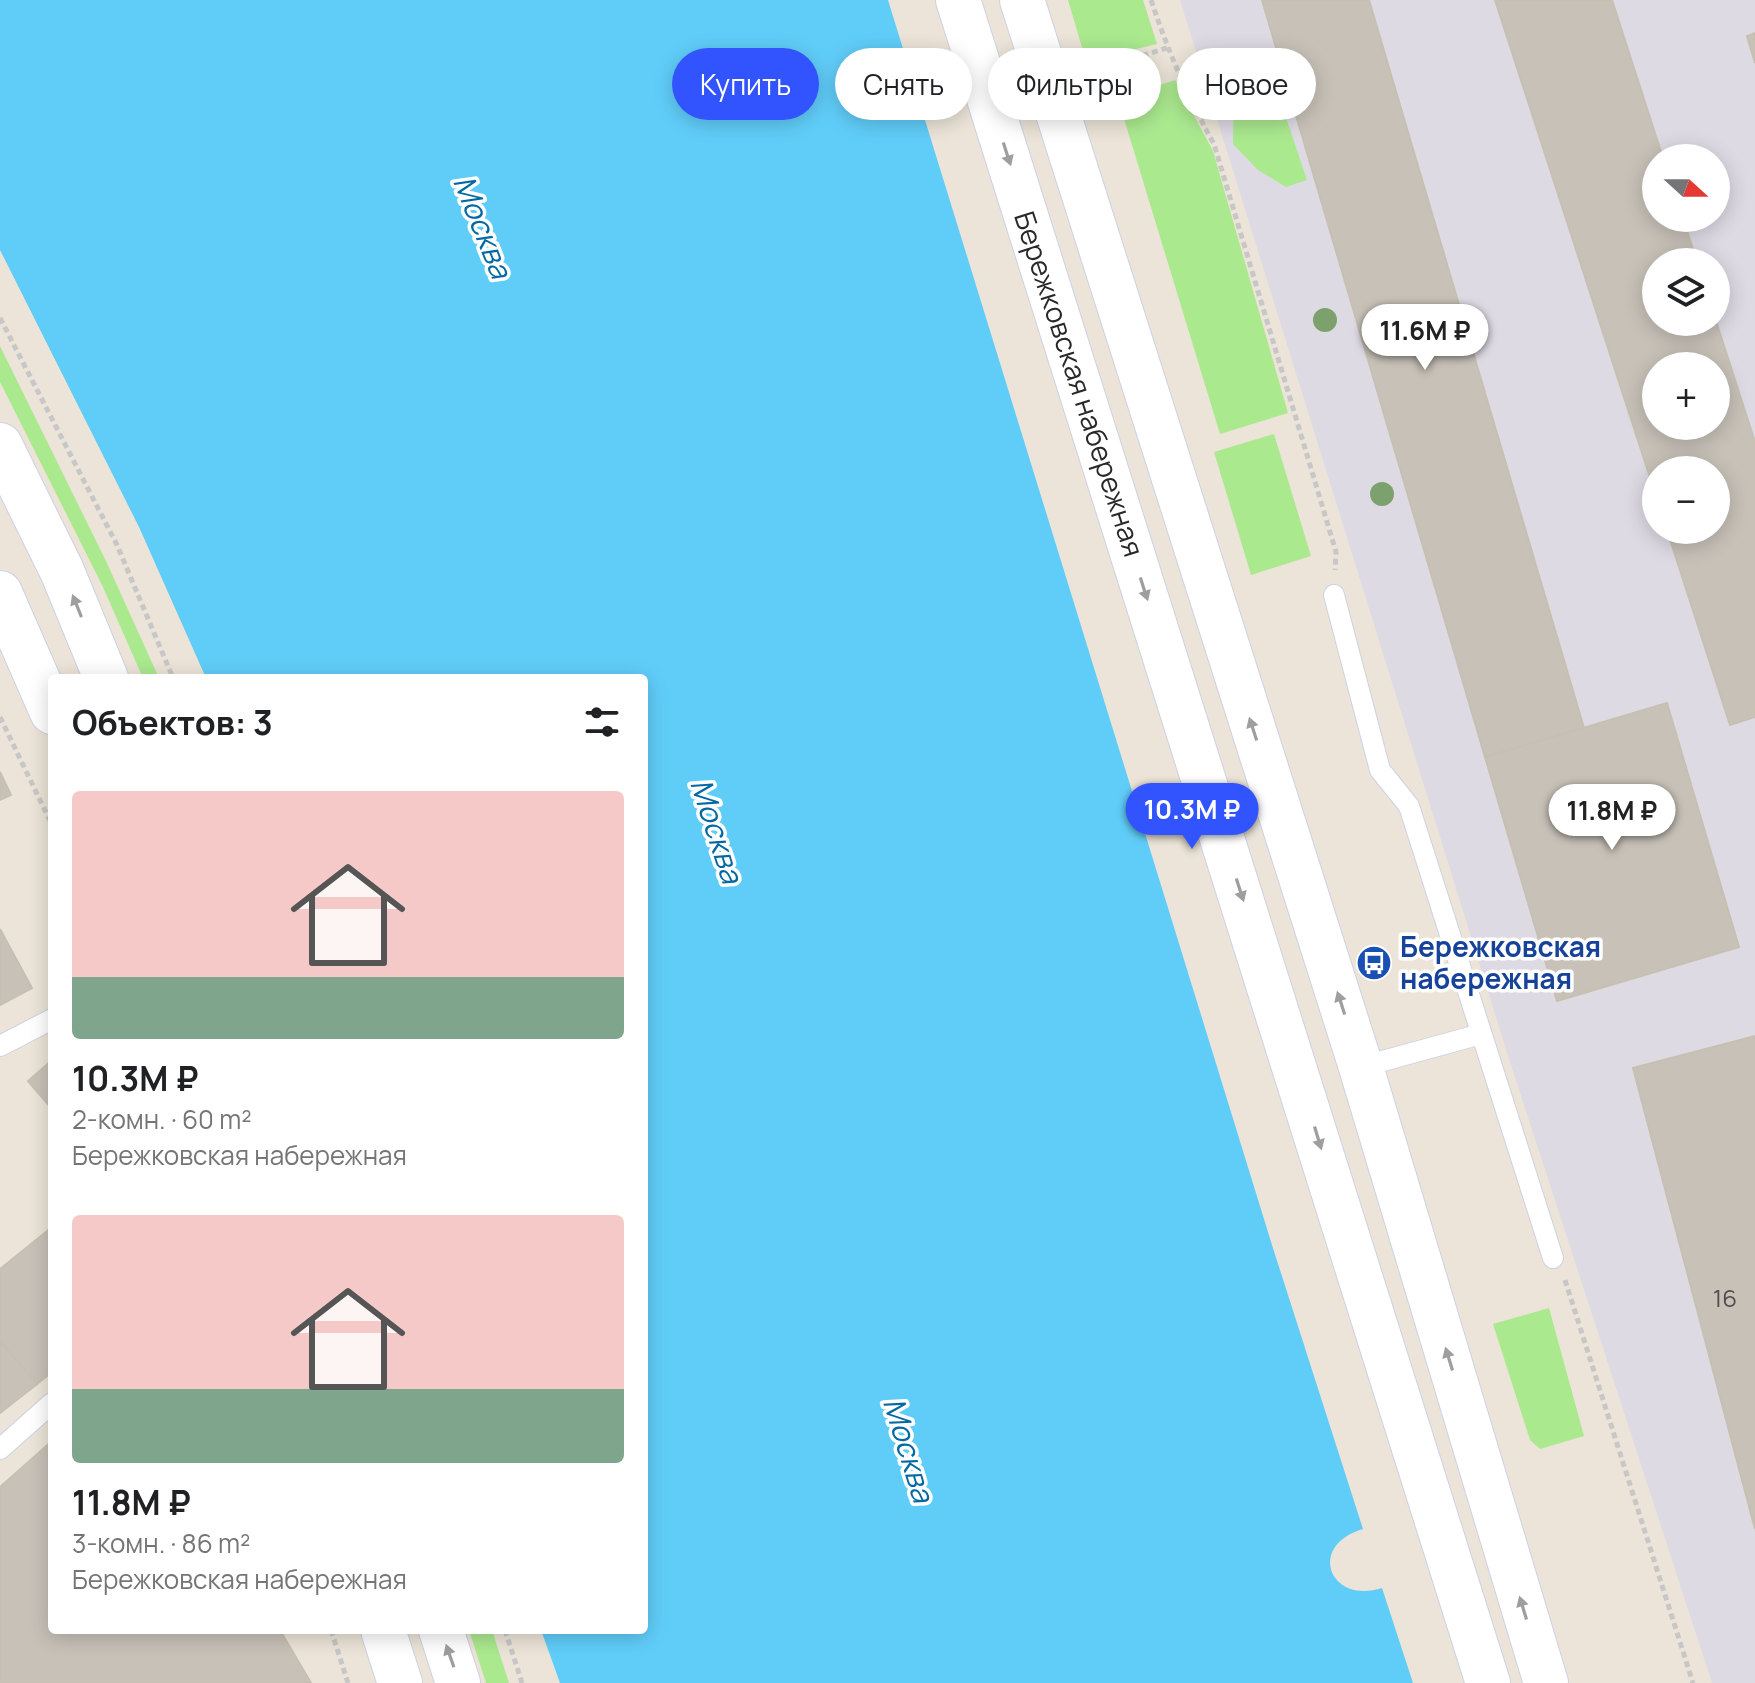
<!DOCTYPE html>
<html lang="ru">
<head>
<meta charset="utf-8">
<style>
  :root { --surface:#fff; --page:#f6f6f6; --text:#202124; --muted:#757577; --accent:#3254ff }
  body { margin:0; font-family:Manrope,sans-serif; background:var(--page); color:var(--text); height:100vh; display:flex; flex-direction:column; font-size:30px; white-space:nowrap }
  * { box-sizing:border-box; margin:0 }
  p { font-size:26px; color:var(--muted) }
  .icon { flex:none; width:44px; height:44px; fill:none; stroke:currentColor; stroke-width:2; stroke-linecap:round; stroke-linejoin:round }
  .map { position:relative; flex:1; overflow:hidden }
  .sheet { position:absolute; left:48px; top:674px; width:600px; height:960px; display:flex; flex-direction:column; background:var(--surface); border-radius:8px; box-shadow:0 4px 20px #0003 }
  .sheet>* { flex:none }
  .hud { position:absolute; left:672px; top:48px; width:760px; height:72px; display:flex; gap:16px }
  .needle { width:52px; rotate:111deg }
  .fabs { position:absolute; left:1642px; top:144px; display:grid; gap:16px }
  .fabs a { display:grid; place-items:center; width:88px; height:88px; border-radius:50%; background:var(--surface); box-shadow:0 4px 20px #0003; font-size:40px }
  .price { position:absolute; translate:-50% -68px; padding:0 18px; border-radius:28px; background:#fff; color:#222; font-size:26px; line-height:52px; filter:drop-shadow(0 2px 4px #0008) }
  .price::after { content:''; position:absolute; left:50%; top:48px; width:24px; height:18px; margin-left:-12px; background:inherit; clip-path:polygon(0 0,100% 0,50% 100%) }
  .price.current { background:var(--accent); color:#fff }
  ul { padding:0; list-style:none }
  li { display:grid; align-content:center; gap:16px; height:424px; padding:0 24px }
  li span { display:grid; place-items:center; height:248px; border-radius:8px; color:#555 }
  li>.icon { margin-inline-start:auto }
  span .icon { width:144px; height:144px; fill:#fffc; stroke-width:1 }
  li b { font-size:34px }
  h2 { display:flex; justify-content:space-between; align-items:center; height:96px; padding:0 24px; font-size:34px }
  .pill { padding:0 28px; border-radius:36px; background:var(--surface); box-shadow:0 4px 20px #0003; font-size:28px; line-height:72px }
  .pill.current { background:var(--accent); color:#fff }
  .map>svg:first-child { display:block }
  .industrial { fill:#dddae4; fill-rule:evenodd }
  .green { fill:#abe98f }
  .water { fill:#60cdf9 }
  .building { fill:#c7c1b8; stroke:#c7c0b2; stroke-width:2; fill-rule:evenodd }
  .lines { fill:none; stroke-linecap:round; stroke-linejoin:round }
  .lane-casing { stroke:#cdd1e3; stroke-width:22 }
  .secondary-casing { stroke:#cdd1e3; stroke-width:46 }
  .path { stroke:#c7c7c7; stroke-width:5; stroke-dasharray:6 4; stroke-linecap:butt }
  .lane { stroke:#fff; stroke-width:20 }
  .secondary { stroke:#fff; stroke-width:44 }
  .tree { fill:#7da16c }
  .oneway { fill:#9e9e9e }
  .labels { text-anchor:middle; stroke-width:7; stroke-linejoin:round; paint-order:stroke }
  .number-label { font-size:24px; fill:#504e4c }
  .street-label { font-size:28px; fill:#282828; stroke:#fff }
  .transit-label { font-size:28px; font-weight:bold; fill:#164399; stroke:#fff; text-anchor:start }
  .water-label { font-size:30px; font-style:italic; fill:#0168a3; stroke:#fff }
</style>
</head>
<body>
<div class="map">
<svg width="1755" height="1683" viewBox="0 0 1755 1683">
  <rect width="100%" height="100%" fill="#ece4d8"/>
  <!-- industrial -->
  <path class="industrial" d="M 1180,0 L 1755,0 L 1755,1683 L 1712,1683 L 1509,1059 ZM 1656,158 L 1716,158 L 1716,218 L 1656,218 ZM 1656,262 L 1716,262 L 1716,322 L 1656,322 ZM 1656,366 L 1716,366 L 1716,426 L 1656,426 ZM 1656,470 L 1716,470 L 1716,530 L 1656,530 Z"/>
  <!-- green -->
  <g class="green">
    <path d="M 1068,0 L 1143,0 L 1157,44 L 1086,61 Z"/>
    <path d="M 1175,80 L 1213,151 L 1288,413 L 1220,434 L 1118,99 Z"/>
    <path d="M 1234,85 L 1275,85 L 1307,180 L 1286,187 L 1258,170 L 1233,144 Z"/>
    <path d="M 0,346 L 106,561 L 159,678 L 143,678 L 102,585 L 0,382 Z"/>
    <path d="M 1274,434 L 1311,556 L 1251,575 L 1214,452 Z"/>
    <path d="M 1549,1308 L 1584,1436 L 1540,1449 L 1530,1440 L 1493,1324 Z"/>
    <path d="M 469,1630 L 492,1630 L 509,1683 L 486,1683 Z"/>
  </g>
  <!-- water -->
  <path class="water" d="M 0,0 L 888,0 L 1272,1245 L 1363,1529 C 1306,1546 1330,1605 1382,1588 L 1413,1683 L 560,1683 L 541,1630 L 644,1630 L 644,678 L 206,678 L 139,527 L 0,250 Z"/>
  <!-- building -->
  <g class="building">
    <path d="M 1262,0 L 1369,0 L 1584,728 L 1485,757 Z"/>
    <path d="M 1495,0 L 1612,0 L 1663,158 L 1656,158 L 1656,218 L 1683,218 L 1697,262 L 1656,262 L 1656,322 L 1716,321 L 1755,442 L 1755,717 L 1730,725 L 1667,530 L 1716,530 L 1716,470 L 1656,470 L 1656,496 ZM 1656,366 L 1716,366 L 1716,426 L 1656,426 Z"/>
    <path d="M 1755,33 L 1755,63 L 1747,36 Z"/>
    <path d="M 1667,703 L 1739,947 L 1557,1001 L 1485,757 Z"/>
    <path d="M 0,772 L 11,795 L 0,800 Z"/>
    <path d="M 0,929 L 32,988 L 0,1005 Z"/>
    <path d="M 1755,1036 L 1755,1529 L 1633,1068 Z"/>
    <path d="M 52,1060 L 52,1109 L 28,1081 Z"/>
    <path d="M 52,1227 L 52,1372 L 37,1384 L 0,1341 L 0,1269 Z"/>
    <path d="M 0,1341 L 37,1384 L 0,1413 Z"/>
    <path d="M 52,1441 L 52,1630 L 280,1630 L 311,1683 L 0,1683 L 0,1487 Z"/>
  </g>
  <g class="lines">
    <defs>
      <g id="lane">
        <path d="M 1334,595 L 1380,770 L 1409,806 L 1553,1258"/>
        <path d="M 0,1046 L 52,1019"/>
        <path d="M 1361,1067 L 1481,1034"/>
        <path d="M 0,1449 L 52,1403"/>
      </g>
      <g id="secondary">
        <path d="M 958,0 L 1488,1683"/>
        <path d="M 1022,0 L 1361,1067 L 1546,1683"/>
        <path d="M 0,445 L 62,571 L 106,678"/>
        <path d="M 0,593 L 52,712"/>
        <path d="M 383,1630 L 400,1683"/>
        <path d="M 441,1630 L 458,1683"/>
      </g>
    </defs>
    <!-- lane casing -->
    <use href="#lane" class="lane-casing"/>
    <!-- secondary casing -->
    <use href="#secondary" class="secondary-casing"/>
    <!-- path -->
    <g class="path">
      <path d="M 1151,0 C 1168,51 1188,98 1214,144 L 1336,552 L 1335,570"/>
      <path d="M 1085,73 L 1167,48"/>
      <path d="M 0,318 L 117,545 L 173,678"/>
      <path d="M 0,717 L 52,825"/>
      <path d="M 1565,1280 L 1693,1683"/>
      <path d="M 331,1630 L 348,1683"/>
      <path d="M 505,1630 L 522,1683"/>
    </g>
    <!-- lane -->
    <use href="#lane" class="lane"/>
    <!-- secondary -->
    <use href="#secondary" class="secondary"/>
  </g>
  <!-- trees -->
  <g class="tree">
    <circle cx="1325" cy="320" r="12"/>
    <circle cx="1382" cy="494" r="12"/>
  </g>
  <!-- one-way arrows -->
  <defs><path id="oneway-solid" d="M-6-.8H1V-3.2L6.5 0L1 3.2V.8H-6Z" transform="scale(2)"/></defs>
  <g class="oneway">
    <use href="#oneway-solid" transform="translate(1007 154) rotate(72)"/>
    <use href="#oneway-solid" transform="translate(1144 589) rotate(72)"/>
    <use href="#oneway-solid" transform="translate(77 606) rotate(-112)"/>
    <use href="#oneway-solid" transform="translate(1253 729) rotate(-108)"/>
    <use href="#oneway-solid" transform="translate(1240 890) rotate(72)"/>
    <use href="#oneway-solid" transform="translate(1341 1003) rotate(-108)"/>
    <use href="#oneway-solid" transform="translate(1318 1138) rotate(73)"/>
    <use href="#oneway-solid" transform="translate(1449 1359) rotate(-107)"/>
    <use href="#oneway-solid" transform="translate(1523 1608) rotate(-107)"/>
    <use href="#oneway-solid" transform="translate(450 1656) rotate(-109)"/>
  </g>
  <!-- icons -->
  <defs>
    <symbol id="bus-disc" viewBox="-11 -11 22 22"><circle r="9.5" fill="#1a4fb4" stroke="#fff"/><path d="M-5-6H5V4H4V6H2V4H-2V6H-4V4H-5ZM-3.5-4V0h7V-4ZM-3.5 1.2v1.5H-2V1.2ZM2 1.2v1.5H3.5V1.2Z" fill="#fff"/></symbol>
  </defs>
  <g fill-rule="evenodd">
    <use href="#bus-disc" x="1354" y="943" width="40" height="40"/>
  </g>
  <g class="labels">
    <!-- number labels -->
    <g class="number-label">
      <text x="1725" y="1307">16</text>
    </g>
    <!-- street labels -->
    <g class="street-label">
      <text transform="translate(1079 384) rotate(72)" y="10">Бережковская набережная</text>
    </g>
    <!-- transit labels -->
    <g class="transit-label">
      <text x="1400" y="957">Бережковская<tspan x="1400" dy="32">набережная</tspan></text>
    </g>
    <!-- water labels -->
    <g class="water-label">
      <text transform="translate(482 227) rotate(68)" y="10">Москва</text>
      <text transform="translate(716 831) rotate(72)" y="10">Москва</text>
      <text transform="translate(908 1450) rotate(73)" y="10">Москва</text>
    </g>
  </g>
</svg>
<div class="fabs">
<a><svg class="needle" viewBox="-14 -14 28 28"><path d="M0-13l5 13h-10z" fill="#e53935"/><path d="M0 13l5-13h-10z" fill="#757577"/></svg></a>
<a><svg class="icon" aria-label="layers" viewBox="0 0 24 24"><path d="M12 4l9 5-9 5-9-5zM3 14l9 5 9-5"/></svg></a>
<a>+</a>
<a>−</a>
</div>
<b class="price" style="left:1425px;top:372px">11.6M ₽</b>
<b class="price current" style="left:1192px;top:851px">10.3M ₽</b>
<b class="price" style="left:1612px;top:852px">11.8M ₽</b>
<div class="hud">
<a class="pill current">Купить</a>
<a class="pill">Снять</a>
<a class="pill">Фильтры</a>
<a class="pill">Новое</a>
</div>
<section class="sheet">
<h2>Объектов: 3<svg class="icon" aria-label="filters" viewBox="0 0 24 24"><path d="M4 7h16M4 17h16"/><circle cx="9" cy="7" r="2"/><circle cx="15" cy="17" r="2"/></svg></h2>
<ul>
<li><span style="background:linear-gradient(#f6c9c9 75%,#7fa58c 0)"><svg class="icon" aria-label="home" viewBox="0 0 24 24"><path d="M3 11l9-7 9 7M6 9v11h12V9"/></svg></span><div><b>10.3M ₽</b><p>2-комн. · 60 m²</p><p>Бережковская набережная</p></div></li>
<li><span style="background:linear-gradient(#f6c9c9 70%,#7fa58c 0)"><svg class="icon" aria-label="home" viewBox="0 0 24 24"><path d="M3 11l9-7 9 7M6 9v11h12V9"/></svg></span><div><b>11.8M ₽</b><p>3-комн. · 86 m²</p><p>Бережковская набережная</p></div></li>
</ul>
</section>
</div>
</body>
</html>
